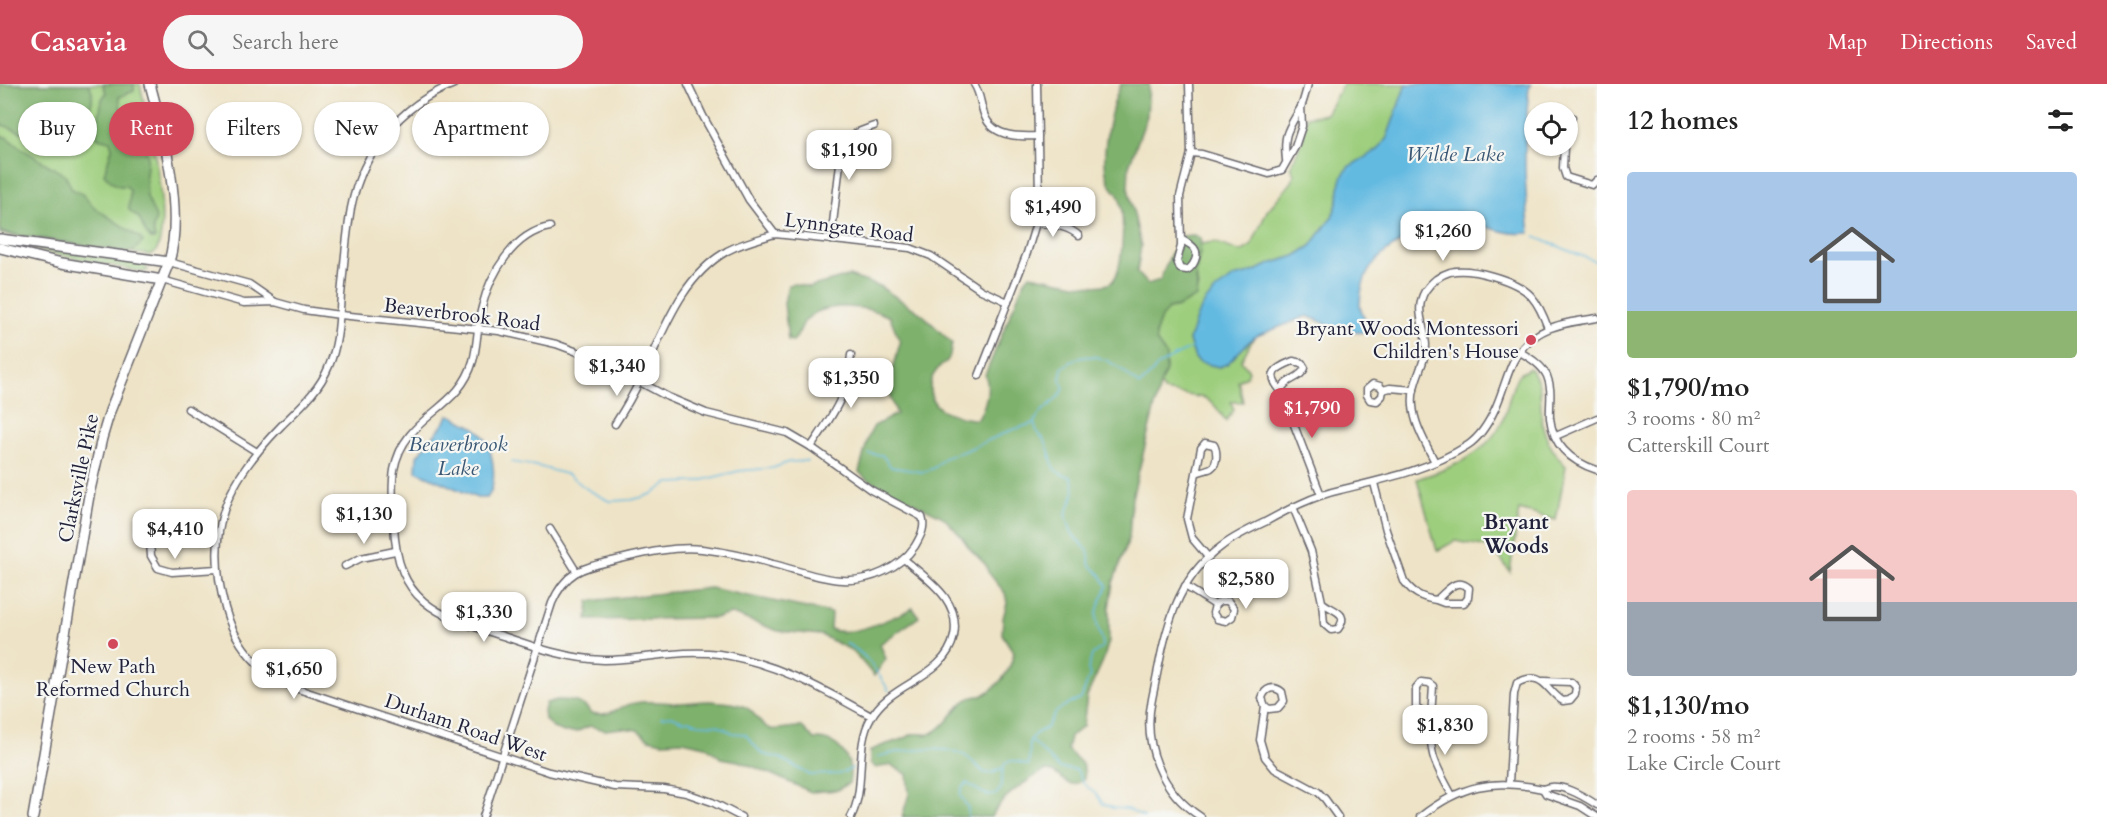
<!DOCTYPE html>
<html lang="en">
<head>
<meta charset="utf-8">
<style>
  :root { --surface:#fff; --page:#f6f6f6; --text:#222; --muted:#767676; --accent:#d1495b }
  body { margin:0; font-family:Cardo,serif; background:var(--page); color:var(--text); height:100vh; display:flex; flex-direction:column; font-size:22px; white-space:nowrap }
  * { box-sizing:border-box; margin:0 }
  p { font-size:20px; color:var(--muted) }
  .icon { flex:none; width:33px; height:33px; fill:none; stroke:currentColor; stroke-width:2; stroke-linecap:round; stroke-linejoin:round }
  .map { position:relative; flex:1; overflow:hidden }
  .details { display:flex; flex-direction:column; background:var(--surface); width:510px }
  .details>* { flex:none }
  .hud { position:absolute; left:18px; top:18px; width:570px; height:54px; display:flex; gap:12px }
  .buttons { position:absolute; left:1524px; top:18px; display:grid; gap:12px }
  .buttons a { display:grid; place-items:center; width:54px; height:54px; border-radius:50%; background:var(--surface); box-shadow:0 2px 4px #0004; font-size:30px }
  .price { position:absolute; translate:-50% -51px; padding:0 14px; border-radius:12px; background:#fff; color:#222; font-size:20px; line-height:39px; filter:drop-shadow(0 2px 3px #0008) }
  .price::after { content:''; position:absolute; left:50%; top:36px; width:18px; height:14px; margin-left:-9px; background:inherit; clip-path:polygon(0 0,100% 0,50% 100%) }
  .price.active { background:var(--accent); color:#fff }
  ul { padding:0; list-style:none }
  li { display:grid; align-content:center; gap:12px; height:318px; padding:0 30px }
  li span { display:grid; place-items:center; height:186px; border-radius:6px; color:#555 }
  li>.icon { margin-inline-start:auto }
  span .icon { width:108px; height:108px; fill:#fffc; stroke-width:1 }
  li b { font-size:26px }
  h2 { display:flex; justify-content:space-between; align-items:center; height:72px; padding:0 30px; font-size:26px }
  .chip { padding:0 21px; border-radius:27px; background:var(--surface); box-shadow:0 2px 4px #0004; font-size:21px; line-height:54px }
  .chip.active { background:var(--accent); color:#fff }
  header { display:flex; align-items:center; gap:36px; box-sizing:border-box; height:84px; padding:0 30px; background:var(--accent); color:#fff }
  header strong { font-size:28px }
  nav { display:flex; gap:33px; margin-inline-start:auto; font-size:21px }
  .search { width:420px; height:54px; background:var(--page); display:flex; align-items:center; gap:15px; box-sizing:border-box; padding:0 21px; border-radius:33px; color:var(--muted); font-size:22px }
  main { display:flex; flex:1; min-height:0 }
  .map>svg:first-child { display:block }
  .green { fill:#9dce7d; stroke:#60785c; stroke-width:1.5 }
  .forest { fill:#7eb16c; stroke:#506a54; stroke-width:1.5 }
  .water { fill:#64bae1; stroke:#436e8e; stroke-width:1.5 }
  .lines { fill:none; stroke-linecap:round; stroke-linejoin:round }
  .stream { stroke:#64bae1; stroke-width:1.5 }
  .street-casing { stroke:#69666c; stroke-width:9 }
  .secondary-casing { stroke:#69666c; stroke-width:12 }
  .primary-casing { stroke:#69666c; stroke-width:12 }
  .street { stroke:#fff; stroke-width:6 }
  .secondary { stroke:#fff; stroke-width:9 }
  .primary { stroke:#fff; stroke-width:9 }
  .poi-dot { fill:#d1495b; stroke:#f6f6f2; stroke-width:2 }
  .labels { text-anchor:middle; stroke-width:4.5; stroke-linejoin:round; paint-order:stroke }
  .street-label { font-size:20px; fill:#22223b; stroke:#f6f6f2 }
  .poi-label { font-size:20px; fill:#22223b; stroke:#f6f6f2; text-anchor:end }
  .water-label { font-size:21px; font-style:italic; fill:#395775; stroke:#f6f6f2 }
  .neighbourhood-label { font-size:21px; font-weight:bold; fill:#22223b; stroke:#f6f6f2 }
</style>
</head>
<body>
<header>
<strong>Casavia</strong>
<div class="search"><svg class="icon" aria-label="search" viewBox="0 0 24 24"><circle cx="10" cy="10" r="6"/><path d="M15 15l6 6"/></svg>Search here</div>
<nav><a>Map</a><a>Directions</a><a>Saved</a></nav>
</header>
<main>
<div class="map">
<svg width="1597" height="733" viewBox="0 0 1597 733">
  <rect width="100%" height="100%" fill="#f6f6f2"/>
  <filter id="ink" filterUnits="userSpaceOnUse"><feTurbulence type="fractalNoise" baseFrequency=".0167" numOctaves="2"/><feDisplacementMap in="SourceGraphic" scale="12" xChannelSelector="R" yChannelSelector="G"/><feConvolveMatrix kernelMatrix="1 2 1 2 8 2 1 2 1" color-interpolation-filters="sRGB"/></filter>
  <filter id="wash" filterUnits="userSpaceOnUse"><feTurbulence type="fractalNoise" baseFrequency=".008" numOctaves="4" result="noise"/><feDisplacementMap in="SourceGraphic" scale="24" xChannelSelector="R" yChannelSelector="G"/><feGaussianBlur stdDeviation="1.35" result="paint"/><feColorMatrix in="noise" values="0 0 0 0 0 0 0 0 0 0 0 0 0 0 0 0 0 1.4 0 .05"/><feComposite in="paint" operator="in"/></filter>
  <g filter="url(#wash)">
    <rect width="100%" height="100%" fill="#eee3c6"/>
    <!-- green -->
    <g class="green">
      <path d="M 0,0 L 140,0 C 148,38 173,134 156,168 L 149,171 L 0,150 Z"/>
      <path d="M 1343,0 L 1406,0 L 1387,54 L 1378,66 L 1369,71 L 1339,104 L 1338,117 L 1332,133 L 1311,162 L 1295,172 L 1273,179 L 1250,189 L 1234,193 L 1189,256 L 1195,274 L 1199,278 L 1219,283 L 1226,280 L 1254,253 L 1241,277 L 1249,287 L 1247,292 L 1238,297 L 1243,318 L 1231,318 L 1234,326 L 1226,337 L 1216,323 L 1205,314 L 1164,307 C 1143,278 1152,260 1158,227 L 1178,223 L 1198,204 L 1196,189 L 1201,160 L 1214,158 L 1241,168 L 1251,162 L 1267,127 L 1292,98 L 1294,91 L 1291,82 L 1303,55 L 1306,33 L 1326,30 Z"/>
      <path d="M 0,159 L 130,177 L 145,182 L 148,186 L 144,188 Z"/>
      <path d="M 1530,284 C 1542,299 1540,310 1541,328 C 1542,349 1551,367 1566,382 L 1556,436 L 1519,426 L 1510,488 L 1493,464 L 1455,457 L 1437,467 L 1417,395 C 1449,385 1484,372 1501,340 C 1508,326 1510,304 1518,292 C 1521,289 1526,286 1530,284 Z"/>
    </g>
    <!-- forest -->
    <g class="forest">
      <path d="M 0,0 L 89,0 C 103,25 69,58 44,55 C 30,53 14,45 0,40 Z"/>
      <path d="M 103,0 L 134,0 L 134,7 L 119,13 L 123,36 L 137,48 L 148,72 L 146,91 L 147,113 L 156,134 L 153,144 L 155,155 L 151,155 L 146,149 L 139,134 L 129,126 L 130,106 L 126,102 C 116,104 111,97 104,90 L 112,64 L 110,57 L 98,54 L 96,49 L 102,15 L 106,9 Z"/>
      <path d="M 1121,0 L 1149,0 L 1147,32 L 1129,82 L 1128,103 L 1141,162 L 1137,188 L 1148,200 L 1160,196 L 1171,169 L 1183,152 L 1194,151 L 1200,154 C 1203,166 1197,177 1196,188 C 1196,197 1198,204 1196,213 L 1178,223 L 1168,225 L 1161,234 L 1156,248 L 1156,257 L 1166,271 L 1166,287 L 1161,298 L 1132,414 L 1129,454 L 1113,499 L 1109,524 L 1109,557 L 1103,577 L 1087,612 L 1083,642 L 1070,653 L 1067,665 C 1076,678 1087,676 1084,695 C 1066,710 1063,687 1046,687 C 1039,688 1034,693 1029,696 C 1013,706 1001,716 991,733 L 902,733 L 909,710 L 907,690 L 891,681 L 876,684 L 870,679 L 870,667 C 882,660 893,659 905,654 C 908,653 910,651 913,650 C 923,648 925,654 936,647 C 953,637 958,611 982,612 C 999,602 1010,589 1014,569 L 1002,550 L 1003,534 L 1007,519 L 1005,509 L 988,488 L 986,481 L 971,466 L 961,452 L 943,433 L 865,394 L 859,388 L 869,351 L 874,342 L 897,330 L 890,314 L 890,298 L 900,258 L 890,233 C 869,222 823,216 805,237 C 800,243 800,251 793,257 L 788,256 L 784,219 L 788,201 L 795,200 L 809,203 L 849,192 L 879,202 L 922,230 L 952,259 C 951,264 951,273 947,277 C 944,280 940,282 937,286 C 925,300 929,322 947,328 C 958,332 967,336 978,335 C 985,323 991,304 985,291 L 1024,198 L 1030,191 C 1049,194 1090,206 1108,200 C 1125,195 1125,128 1119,113 C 1117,108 1111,104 1109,98 C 1106,92 1105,82 1105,76 C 1104,55 1112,19 1121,0 Z"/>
      <path d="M 0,52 L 6,53 L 22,65 L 65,91 L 72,105 L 82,110 L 95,124 L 139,153 L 143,158 L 133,167 L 126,168 L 0,148 Z"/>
      <path d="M 710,504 L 831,529 L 830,545 C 851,555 894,533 913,524 L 919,533 L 880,560 L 886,575 L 874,592 L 853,567 L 821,551 L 778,547 L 732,530 L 715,534 L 587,536 L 589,517 Z"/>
      <path d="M 557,616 C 571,616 583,617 591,629 C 611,634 617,622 635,619 C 649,616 663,619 677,619 C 688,619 699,617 710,617 C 722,618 741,618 750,626 C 757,632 762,643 771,645 C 776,647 792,642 802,643 L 814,655 C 840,654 854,676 849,699 L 838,706 L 811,708 L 762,686 L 738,677 L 721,674 L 705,662 L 683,657 L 662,658 L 649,655 L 637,646 L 622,644 L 605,646 L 590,642 L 576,648 L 564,648 L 553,644 L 545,636 L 544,627 L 546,619 Z"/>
    </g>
    <!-- water -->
    <g class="water">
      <path d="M 1406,0 L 1531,0 L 1529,3 C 1524,56 1523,96 1530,149 C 1524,149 1517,150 1511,149 C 1496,147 1481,140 1466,138 C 1440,136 1387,160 1372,182 C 1364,192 1360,208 1360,221 C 1361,232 1367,236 1370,246 C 1354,255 1324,238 1307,232 L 1254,253 L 1227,280 L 1219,283 L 1199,278 L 1195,274 L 1189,256 L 1197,232 L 1205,218 L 1216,206 L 1234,193 L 1250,189 L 1273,179 L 1295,172 L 1311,162 L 1332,133 L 1338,117 L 1339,104 L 1343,91 L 1348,83 L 1378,66 L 1387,54 Z"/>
      <path d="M 448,331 C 453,331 454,333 460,336 C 467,340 474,342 480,348 C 493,362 499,398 487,414 L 477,414 L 416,387 L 417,372 L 445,338 Z"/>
    </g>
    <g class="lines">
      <!-- stream -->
      <g class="stream">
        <path d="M 1535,153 L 1597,178"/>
        <path d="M 869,370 L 882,371 L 891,383 L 922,388 L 934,384 L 944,374 L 967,366 L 1009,347 L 1034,339"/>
        <path d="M 511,378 L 537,382 L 569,391 L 587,405 L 609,417 L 631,416 L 643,413 L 654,409 L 668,399 L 695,398 L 739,387 L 773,384 L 789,378 L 807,377"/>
        <path d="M 845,559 C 867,569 877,588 889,607"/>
        <path d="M 661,633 L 672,632 L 683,637 L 689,636 L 699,640 L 717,641 L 733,649 L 745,650 L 762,670 L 780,674 L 810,691 L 839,690 L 853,684"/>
        <path d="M 1031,656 L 1059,684 L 1077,686 L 1083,699 L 1097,711 L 1103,720 L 1113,724 L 1127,725 L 1144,733"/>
        <path d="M 877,673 C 898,666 948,660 967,673 C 974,678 979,685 985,689 L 993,689 L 1001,684"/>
        <path d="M 968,733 L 968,724 L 960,711 L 962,704 L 967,699 C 977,706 996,721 1001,702 C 1002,695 1002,688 1004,681 C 1014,672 1018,680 1029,681 L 1030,656 L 1035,650 L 1046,644 L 1055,629 L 1064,622 L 1081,615 L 1090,591 L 1088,585 L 1092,571 L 1103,562 C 1103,553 1098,547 1097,539 C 1094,525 1104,514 1107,502 L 1100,490 L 1089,480 C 1091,462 1083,464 1074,452 C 1069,445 1068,437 1066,429 C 1072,416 1077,408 1071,393 L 1061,390 L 1054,385 C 1051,376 1050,366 1045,357 C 1042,352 1035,348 1035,341 C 1034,327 1059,319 1064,304 L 1060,296 L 1062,284 C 1091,259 1116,279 1139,301 C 1148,296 1152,286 1161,280 C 1171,273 1182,269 1193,263"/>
      </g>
    </g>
  </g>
  <g filter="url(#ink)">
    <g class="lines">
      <defs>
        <g id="street">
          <path d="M 454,0 C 400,21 362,68 351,124 C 346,153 344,182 341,211 C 339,235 339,259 329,282 C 319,307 299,324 281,342 C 226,398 204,446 225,524 C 236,563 260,590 298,605 L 549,688 L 615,703 L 664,705 L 686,709 L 712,718 L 741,733"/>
          <path d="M 688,0 L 703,32 L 749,116 L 775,150"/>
          <path d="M 974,0 C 980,9 980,17 983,27 C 990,53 1016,53 1038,52"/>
          <path d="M 1568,45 L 1572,33"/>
          <path d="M 1564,62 L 1563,84 L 1566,93 L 1592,101 L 1597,96"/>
          <path d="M 1191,69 L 1202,70 L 1269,90 L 1282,86 L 1295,63 L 1302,42 L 1301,22"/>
          <path d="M 1286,76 C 1283,49 1288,46 1301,23 C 1304,16 1306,7 1308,0"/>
          <path d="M 1036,139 C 1051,141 1068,141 1079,152"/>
          <path d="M 550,143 C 514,149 490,190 482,223 C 477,240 478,259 473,277 C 459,328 404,330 394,386 C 391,404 393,423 394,441 C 397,522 440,532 506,553 C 538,564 569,575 604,576 C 642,576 681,565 719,570 C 777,579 821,604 871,632"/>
          <path d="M 1181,155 C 1185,158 1191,160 1194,164 C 1200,171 1193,183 1187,186 L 1180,185 L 1177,177 L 1181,162 L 1180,112 L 1191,69 L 1189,0"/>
          <path d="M 831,156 L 842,63 C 848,50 861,47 874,42"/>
          <path d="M 169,178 L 249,200 L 275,218"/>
          <path d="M 162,196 L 244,219 L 275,218 L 304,226 L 340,231 L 499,247 L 556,260 L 599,276 L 668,313 L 706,329 L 787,349 L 811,363 L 871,406 L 922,433 C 926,444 920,453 915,462 C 907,474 896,482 883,488 C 845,506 812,490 773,480 C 750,473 726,468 702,465 C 671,462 642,470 612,477 C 582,484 566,487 552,519 L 483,733"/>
          <path d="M 1520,268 C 1530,274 1542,281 1547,292 C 1553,306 1549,320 1550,334 C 1553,362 1572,378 1597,386"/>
          <path d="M 1293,277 L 1302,279 L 1305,284 C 1300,296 1285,294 1281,307 C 1265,289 1276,284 1293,277 Z"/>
          <path d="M 979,292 L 1027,169 L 1036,139 L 1039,114 L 1037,0"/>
          <path d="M 1383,306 L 1382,312 L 1377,317 L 1370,316 L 1367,311 L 1367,305 L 1373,300 L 1380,302 L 1383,306 L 1390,304 L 1414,306"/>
          <path d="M 1281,307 L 1321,411"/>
          <path d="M 188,325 L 257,368"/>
          <path d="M 615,340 C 624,326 633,311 640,296 C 663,250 679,195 727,167 C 742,159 759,155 775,150 L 910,164 L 931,172 L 981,206 L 1008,218"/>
          <path d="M 1556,352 L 1597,334"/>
          <path d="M 811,363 C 834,329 847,313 851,271"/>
          <path d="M 1435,378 C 1424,356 1408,331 1414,305 C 1417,289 1426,277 1426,261 C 1425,242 1414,226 1425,207 C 1431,198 1440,191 1450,188 C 1470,183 1517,196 1531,212 C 1539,221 1544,233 1548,244"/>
          <path d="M 1196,389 C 1201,387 1207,386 1211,384 C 1218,380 1217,366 1214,361 L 1205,359 L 1201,364 L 1187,435 L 1192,454 L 1208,473"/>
          <path d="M 1374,399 L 1386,446 L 1404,497 C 1413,509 1421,514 1436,516 C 1447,508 1455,492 1469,504 L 1468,514 L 1464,519 L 1444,519 L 1436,516"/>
          <path d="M 1293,423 L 1311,467 L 1322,518 C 1331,527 1351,528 1338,545 L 1331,546 L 1324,540 L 1322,518"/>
          <path d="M 149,444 L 151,472 L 158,484 L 172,488 L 217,485"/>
          <path d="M 550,445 L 576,487"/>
          <path d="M 345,482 L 361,474 L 395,467"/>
          <path d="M 1185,502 L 1215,521 L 1220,517 L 1228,517 L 1234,525 L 1232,533 L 1226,537 L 1217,535 L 1213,529 L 1215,521"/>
          <path d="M 1265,622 L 1269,625 L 1278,624 L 1284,617 L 1282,608 C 1274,601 1265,604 1262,614 L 1265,622 L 1260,656 L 1265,673 L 1275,685 L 1318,708 L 1325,715 L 1338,733"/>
          <path d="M 1431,633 L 1433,602 L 1429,599 L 1421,598 L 1416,604 L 1416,624 L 1431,633 C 1429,672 1434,678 1452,711"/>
          <path d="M 1509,699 L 1514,610 L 1517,599 C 1544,585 1546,607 1563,617 L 1570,616 L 1575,610 L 1576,603 L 1571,598 L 1543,597"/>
          <path d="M 1597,721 C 1583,712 1559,697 1543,705 L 1546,710 L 1580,722 L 1597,733"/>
          <path d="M 851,733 C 867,702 854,664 871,634 C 890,598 945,595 954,552 C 961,516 928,496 904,475"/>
          <path d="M 1201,733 C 1161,708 1142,660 1152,615 C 1164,558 1170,499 1222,462 C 1235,452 1250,445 1265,438 C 1289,425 1313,412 1340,406 C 1385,395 1429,386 1468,361 C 1480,353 1489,338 1495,325 C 1502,310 1506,293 1513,278 C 1531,243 1562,239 1597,234"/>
          <path d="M 1420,733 C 1461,701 1492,694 1543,705"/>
        </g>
        <g id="secondary">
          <path d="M 0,155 L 169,178"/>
          <path d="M 0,164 L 62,179 L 162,196"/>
        </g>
        <path id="primary" d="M 33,733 L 90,406 L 102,354 L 110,327 L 169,178 C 184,126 164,52 150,0"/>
      </defs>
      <!-- street casing -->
      <use href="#street" class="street-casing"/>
      <!-- secondary casing -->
      <use href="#secondary" class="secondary-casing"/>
      <!-- primary casing -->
      <use href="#primary" class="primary-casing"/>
      <!-- street -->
      <use href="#street" class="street"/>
      <!-- secondary -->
      <use href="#secondary" class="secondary"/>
      <!-- primary -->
      <use href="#primary" class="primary"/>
    </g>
  </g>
  <!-- markers -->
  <g class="poi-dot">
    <circle cx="1531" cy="256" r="6"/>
    <circle cx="113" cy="560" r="6"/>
  </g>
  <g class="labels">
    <!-- street labels -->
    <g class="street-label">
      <text transform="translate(849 143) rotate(7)" y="7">Lynngate Road</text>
      <text transform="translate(462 230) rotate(7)" y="7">Beaverbrook Road</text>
      <text transform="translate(78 394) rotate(-78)" y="7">Clarksville Pike</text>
      <text transform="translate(466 643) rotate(19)" y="7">Durham Road West</text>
    </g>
    <!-- poi labels -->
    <g class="poi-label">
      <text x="1519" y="251">Bryant Woods Montessori<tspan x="1519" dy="23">Children's House</tspan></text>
      <text x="113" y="589" text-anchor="middle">New Path<tspan x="113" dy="23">Reformed Church</tspan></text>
    </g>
    <!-- water labels -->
    <g class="water-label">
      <text x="1455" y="77">Wilde Lake</text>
      <text x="458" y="367">Beaverbrook<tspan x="458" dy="24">Lake</tspan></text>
    </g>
    <!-- neighbourhood labels -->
    <g class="neighbourhood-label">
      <text x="1516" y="445">Bryant<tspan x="1516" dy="24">Woods</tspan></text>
    </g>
  </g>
</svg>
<div class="buttons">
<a><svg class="icon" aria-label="locate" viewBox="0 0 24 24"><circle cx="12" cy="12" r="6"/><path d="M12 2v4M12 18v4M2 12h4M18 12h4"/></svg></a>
</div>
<b class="price" style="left:849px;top:97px">$1,190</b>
<b class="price" style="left:1053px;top:154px">$1,490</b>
<b class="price" style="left:1443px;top:178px">$1,260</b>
<b class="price" style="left:617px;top:313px">$1,340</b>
<b class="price" style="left:851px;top:325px">$1,350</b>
<b class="price active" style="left:1312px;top:355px">$1,790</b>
<b class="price" style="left:364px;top:461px">$1,130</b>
<b class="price" style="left:175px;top:476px">$4,410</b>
<b class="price" style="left:1246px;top:526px">$2,580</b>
<b class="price" style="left:484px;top:559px">$1,330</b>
<b class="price" style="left:294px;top:616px">$1,650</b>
<b class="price" style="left:1445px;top:672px">$1,830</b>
<div class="hud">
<a class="chip">Buy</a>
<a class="chip active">Rent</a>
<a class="chip">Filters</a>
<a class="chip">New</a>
<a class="chip">Apartment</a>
</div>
</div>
<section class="details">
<h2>12 homes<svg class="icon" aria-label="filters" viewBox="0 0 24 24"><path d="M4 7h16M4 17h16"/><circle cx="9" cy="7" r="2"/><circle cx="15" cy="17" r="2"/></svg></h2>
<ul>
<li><span style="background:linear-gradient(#a9c7e8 75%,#8fb573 0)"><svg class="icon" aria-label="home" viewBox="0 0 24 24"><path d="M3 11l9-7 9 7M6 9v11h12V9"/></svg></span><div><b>$1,790/mo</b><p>3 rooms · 80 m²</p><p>Catterskill Court</p></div></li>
<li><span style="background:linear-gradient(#f6c9c9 60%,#9aa5b1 0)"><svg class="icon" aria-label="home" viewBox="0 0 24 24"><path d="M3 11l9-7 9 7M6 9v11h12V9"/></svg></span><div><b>$1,130/mo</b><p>2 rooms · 58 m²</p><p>Lake Circle Court</p></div></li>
</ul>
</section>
</main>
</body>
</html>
